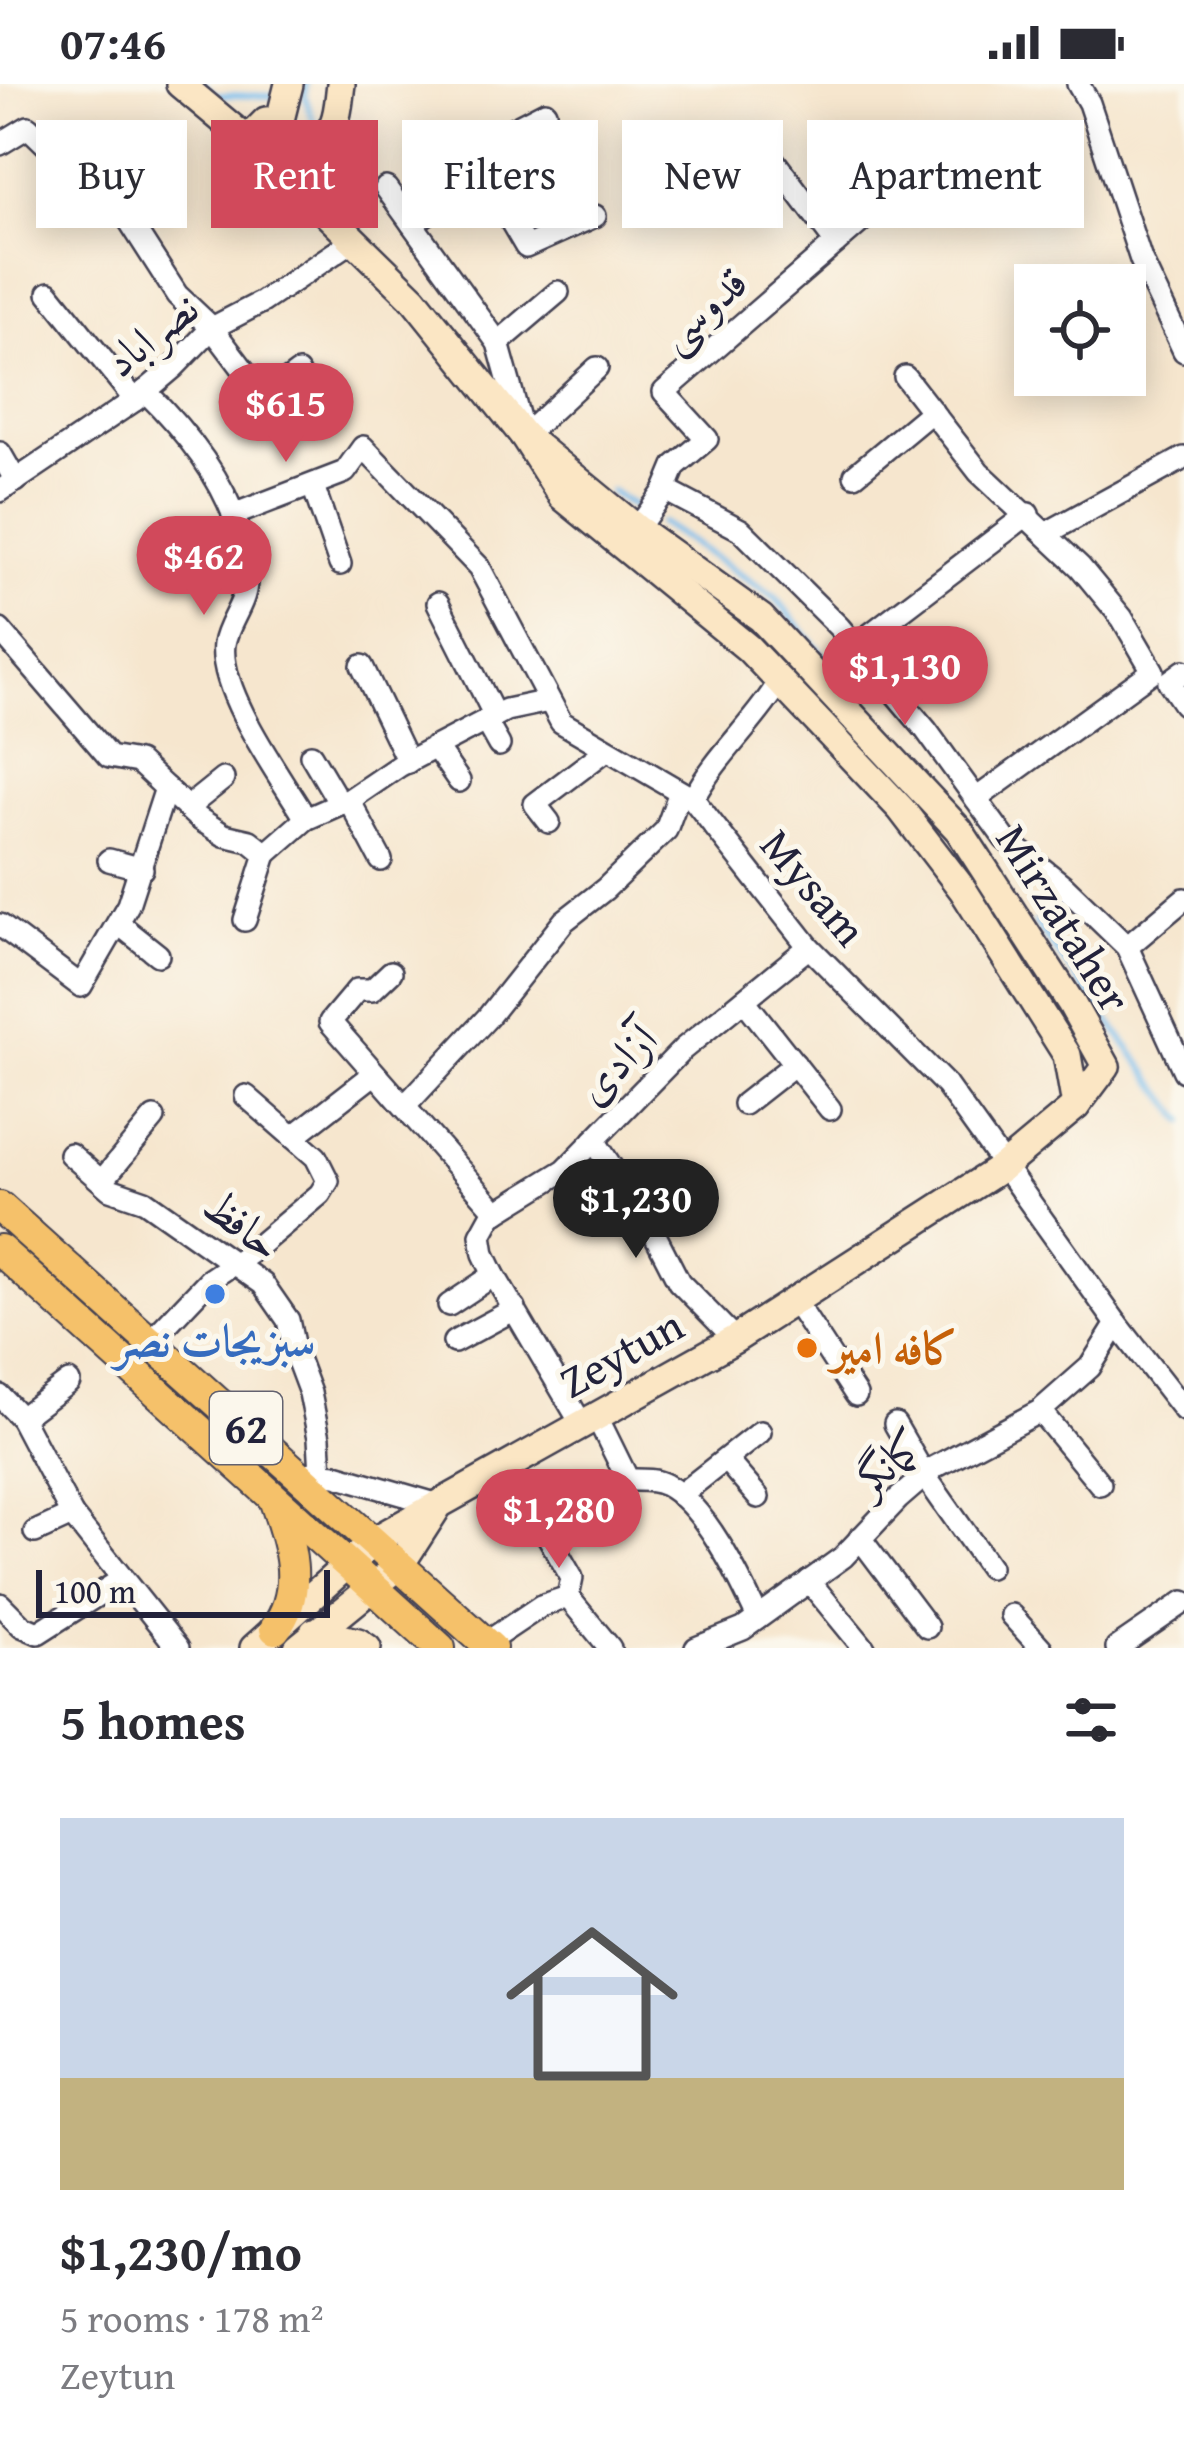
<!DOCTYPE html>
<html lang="en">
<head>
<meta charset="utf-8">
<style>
  :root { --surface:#fff; --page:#f7f7f7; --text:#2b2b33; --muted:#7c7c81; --line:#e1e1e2; --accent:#d1495b }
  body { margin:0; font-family:"Gentium Book Plus",Amiri,serif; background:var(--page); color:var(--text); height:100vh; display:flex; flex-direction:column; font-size:45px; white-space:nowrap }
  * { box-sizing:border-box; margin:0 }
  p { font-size:39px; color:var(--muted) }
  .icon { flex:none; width:66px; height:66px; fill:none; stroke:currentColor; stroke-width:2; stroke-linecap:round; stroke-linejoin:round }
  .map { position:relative; height:1564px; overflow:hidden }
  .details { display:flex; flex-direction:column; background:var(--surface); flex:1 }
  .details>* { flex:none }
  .top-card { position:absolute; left:36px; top:36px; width:1113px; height:108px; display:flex; gap:24px }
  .controls { position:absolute; left:1014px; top:180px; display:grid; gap:24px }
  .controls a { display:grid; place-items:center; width:132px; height:132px; border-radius:0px; background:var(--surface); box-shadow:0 6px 30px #0003; font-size:60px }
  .scale { position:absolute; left:36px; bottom:30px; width:294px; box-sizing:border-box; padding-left:12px; border:6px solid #22223b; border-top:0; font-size:33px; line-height:42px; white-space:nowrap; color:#22223b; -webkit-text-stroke:9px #fbf7ec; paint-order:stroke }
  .price { position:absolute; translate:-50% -102px; padding:0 27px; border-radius:42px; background:var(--accent); color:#fff; font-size:39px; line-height:78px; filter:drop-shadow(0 3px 6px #0008) }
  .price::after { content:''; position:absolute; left:50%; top:72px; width:36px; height:27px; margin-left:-18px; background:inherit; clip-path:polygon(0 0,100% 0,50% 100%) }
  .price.selected { background:#222; color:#fff }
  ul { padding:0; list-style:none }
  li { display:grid; align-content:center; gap:24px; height:636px; padding:0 60px }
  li+li { border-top:3px solid var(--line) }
  li span { display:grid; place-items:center; height:372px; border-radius:0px; color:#555 }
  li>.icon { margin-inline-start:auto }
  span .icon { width:216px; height:216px; fill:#fffc; stroke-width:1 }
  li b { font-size:51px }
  h2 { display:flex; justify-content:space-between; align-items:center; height:144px; padding:0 60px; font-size:51px }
  .tag { padding:0 42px; border-radius:0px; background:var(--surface); box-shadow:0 6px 30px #0003; font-size:42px; line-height:108px }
  .tag.selected { background:var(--accent); color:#fff }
  .status { display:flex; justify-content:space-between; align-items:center; height:84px; padding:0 60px; background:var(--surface); direction:ltr }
  .status svg { height:33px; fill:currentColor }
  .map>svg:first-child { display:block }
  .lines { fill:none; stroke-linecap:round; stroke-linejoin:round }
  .stream { stroke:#76bdee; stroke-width:6 }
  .street-casing { stroke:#423f51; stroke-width:26 }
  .secondary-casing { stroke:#423f51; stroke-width:32 }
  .primary-casing { stroke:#423f51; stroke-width:34 }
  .street { stroke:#fff; stroke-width:21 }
  .secondary { stroke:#fbe6c4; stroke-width:27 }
  .primary { stroke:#f5c16b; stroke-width:30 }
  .shop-dot { fill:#3f7fe0; stroke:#fbf7ec; stroke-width:4.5 }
  .food-dot { fill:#e8710a; stroke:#fbf7ec; stroke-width:4.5 }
  .labels { text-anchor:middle; stroke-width:10; stroke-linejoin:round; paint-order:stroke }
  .shield { fill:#fbf7ec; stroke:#636270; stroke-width:3 }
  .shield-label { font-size:42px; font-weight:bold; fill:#22223b }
  .street-label { font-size:45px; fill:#22223b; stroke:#fbf7ec }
  .shop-label { font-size:45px; font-weight:bold; fill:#366cbe; stroke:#fbf7ec }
  .food-label { font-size:45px; font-weight:bold; fill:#c56008; stroke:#fbf7ec; text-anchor:start }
</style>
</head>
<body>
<div class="status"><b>07:46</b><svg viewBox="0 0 49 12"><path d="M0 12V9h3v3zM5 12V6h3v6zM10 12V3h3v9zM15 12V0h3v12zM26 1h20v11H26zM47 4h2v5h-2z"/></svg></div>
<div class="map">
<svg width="1184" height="1564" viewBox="0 0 1184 1564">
  <rect width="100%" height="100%" fill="#fbf7ec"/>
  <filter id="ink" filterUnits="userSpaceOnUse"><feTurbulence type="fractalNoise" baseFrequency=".00833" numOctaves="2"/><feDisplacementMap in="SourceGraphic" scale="24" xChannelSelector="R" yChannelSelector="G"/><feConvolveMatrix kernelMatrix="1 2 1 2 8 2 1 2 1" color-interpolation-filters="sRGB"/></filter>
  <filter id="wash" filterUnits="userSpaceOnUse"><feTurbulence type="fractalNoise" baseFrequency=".004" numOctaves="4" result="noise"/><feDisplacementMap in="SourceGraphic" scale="48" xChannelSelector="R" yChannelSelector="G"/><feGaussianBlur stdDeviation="2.7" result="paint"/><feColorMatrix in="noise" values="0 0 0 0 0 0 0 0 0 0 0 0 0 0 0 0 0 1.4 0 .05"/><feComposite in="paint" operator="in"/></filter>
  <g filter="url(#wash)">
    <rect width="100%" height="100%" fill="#f6e6ce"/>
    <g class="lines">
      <!-- stream -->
      <g class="stream">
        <path d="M 202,0 L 216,11 L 278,12"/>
        <path d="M 306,0 L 305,12 L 318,50"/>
        <path d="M 325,68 L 345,127 L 359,143"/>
        <path d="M 611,407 L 633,422"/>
        <path d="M 661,439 L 776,514 L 882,644"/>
        <path d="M 1035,839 L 1184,1037"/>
      </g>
    </g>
  </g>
  <g filter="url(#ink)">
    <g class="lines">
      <defs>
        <g id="street">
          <path d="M 1078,0 L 1089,19 L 1141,176 L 1184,267"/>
          <path d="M 0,60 L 28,43 L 59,73 L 118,119 L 177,211 L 212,244 L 265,314 L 298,289"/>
          <path d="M 762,61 L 836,159"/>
          <path d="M 483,90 L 525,75 L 512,45 L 545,28"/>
          <path d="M 386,104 L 498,259 L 524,352 L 597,284"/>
          <path d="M 412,140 L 483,90 L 526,163 L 595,132"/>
          <path d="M 49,209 L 135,316"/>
          <path d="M 498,259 L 558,208"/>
          <path d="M 905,293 L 979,388 L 1080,483 L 1122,534 L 1153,587 L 976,715"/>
          <path d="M 145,307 C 196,357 248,424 246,499 C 245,521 227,540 224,560 C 218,608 281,693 306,735"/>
          <path d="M 0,369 L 16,397"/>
          <path d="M 855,391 L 932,327"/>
          <path d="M 313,402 L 340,480"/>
          <path d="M 665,406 L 741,446 L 839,543 L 926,646 L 1005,755 L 1065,803 L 1127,863 L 1184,987"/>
          <path d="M 0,407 L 135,316 L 174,283 L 212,244 L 262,218 L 354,156"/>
          <path d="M 233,431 L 345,388 L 363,363 L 479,483 L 561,638 L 693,715 L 809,863 L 946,1001 L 1117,1240 L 1184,1326"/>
          <path d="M 637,445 L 665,406 L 675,382 L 707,355 L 664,308 L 925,82"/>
          <path d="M 1047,449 L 1184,374"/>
          <path d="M 438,519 L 495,632"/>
          <path d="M 0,546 L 109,673 L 138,678 L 198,734 L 224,751 L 250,757 L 266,770 L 245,836"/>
          <path d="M 855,562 L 1028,430"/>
          <path d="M 362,582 L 408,678"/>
          <path d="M 1184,587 L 1169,598 L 1184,620"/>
          <path d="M 486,638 L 499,661"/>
          <path d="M 436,664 L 459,697"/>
          <path d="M 311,671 L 340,720"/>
          <path d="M 693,715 C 716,671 754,640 780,597"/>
          <path d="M 349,716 L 381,776"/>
          <path d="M 187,724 L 223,695"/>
          <path d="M 549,738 L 535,720 L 605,667"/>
          <path d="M 266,770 L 306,735 L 349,716 L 399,682 L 506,626 L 549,617"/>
          <path d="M 109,776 L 142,785"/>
          <path d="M 119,840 L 158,871"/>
          <path d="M 0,841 L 81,902 L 128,821 L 166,704"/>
          <path d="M 1127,863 L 1184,815"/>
          <path d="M 391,888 L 372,906 L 357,906 L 330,938 L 497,1128"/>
          <path d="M 744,916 L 830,1025"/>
          <path d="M 744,1020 L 795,980"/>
          <path d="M 405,1022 L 488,933 L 564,837 L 605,805 L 666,746 L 680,708"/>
          <path d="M 293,1053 L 374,990"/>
          <path d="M 594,1056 L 655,1151 L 679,1198 L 735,1255"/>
          <path d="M 70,1070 L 110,1105 L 145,1117 L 263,1200 L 288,1236 L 295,1269 L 310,1309 L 319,1354 L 321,1390"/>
          <path d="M 102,1097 L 154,1034"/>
          <path d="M 794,1216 L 856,1311"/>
          <path d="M 449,1221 L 494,1191"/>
          <path d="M 150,1258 L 209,1196 L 251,1168 L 320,1110 L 328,1097 L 316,1073 L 246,1012"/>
          <path d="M 454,1258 L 515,1225"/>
          <path d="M 0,1312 L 21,1334 L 72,1431 L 178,1564"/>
          <path d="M 1040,1327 L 1100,1400"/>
          <path d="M 596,1331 L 628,1396 C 641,1396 655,1395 666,1401 C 705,1421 740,1495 758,1534"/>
          <path d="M 21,1334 L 69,1298"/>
          <path d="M 581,1339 L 494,1191 L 484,1170 L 481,1151 L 492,1131 L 565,1086 L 683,965 L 809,863"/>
          <path d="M 895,1340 L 925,1392 L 989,1483"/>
          <path d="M 726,1376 L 758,1413"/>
          <path d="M 312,1389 L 336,1391 L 439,1421"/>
          <path d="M 680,1411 L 760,1348"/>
          <path d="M 544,1445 L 572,1494 L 568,1513"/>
          <path d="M 35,1448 L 72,1431"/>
          <path d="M 860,1454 L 927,1543"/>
          <path d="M 809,1497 L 864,1564"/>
          <path d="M 0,1520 L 22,1542 L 38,1549 L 121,1496"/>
          <path d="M 1011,1531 L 1041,1564"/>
          <path d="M 486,1559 L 541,1522 L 568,1513 L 610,1564"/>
          <path d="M 696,1564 L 743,1545 L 843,1473 L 898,1415 L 935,1383 L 1040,1327 L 1090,1283 L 1117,1240"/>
          <path d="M 1117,1564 L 1184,1518"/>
        </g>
        <g id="secondary">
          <path d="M 180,0 L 247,56"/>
          <path d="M 280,36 L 266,37 L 247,56 L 250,79 L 271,94 C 295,95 325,61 334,39 C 339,27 339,13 341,0"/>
          <path d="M 280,36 L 289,0"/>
          <path d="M 282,95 L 319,122 L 414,215 L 524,352 L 562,412 L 748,564 L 901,725 L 963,806 L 1067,971 L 1076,1022"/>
          <path d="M 314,1548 L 358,1558 L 367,1564"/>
          <path d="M 254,1564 L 375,1456 L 735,1255 L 1004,1082 L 1076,1022 L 1106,982 L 1071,919 L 959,746 L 761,534 L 637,445 L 524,352"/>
          <path d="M 298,1564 L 400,1481 L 436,1425"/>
        </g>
        <g id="primary">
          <path d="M 0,1123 L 491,1564"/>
          <path d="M 0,1166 L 440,1564"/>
          <path d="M 274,1415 C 290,1459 305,1505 275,1545"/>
        </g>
      </defs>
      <!-- street casing -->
      <use href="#street" class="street-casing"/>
      <!-- secondary casing -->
      <use href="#secondary" class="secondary-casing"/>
      <!-- primary casing -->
      <use href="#primary" class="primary-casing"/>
      <!-- street -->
      <use href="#street" class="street"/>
      <!-- secondary -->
      <use href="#secondary" class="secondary"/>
      <!-- primary -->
      <use href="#primary" class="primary"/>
    </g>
  </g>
  <!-- markers -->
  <circle class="shop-dot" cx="215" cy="1210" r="12"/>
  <circle class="food-dot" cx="807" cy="1264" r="12"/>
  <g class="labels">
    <!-- shield labels -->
    <rect class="shield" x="210" y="1308" width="72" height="72" rx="9"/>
    <g class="shield-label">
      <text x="246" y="1359">62</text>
    </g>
    <!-- street labels -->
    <g class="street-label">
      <text transform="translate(702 224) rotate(-41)" y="16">قدوسی</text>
      <text transform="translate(151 250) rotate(-39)" y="16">نصراباد</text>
      <text transform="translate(814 803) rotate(50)" y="16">Mysam</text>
      <text transform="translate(1064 834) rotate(58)" y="16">Mirzataher</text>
      <text transform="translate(616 979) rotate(-45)" y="16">آزادی</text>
      <text transform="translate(243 1140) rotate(37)" y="16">حافظ</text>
      <text transform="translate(621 1269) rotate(-29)" y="16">Zeytun</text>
      <text transform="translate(888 1378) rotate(-40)" y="16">کمانگر</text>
    </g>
    <!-- shop labels -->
    <g class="shop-label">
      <text x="215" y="1272">سبزیجات نصر</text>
    </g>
    <!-- food labels -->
    <g class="food-label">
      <text x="831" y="1280">کافه امیر</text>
    </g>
  </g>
</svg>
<div class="controls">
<a><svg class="icon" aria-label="locate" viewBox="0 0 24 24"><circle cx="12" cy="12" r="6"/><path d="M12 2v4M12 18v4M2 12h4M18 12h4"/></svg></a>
</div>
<div class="scale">100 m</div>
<b class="price" style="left:286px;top:381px">$615</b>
<b class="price" style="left:204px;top:534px">$462</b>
<b class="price" style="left:905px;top:644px">$1,130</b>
<b class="price selected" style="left:636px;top:1177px">$1,230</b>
<b class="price" style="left:559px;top:1487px">$1,280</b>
<div class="top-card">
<a class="tag">Buy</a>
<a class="tag selected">Rent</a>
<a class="tag">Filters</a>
<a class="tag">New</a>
<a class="tag">Apartment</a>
</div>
</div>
<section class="details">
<h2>5 homes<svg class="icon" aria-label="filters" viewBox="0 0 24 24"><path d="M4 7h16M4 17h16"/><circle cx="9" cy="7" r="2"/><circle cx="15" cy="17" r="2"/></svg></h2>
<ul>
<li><span style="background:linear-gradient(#c9d6e8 70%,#c2b280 0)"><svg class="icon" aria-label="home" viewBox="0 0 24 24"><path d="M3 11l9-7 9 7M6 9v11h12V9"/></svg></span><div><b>$1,230/mo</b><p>5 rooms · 178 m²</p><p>Zeytun</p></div></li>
</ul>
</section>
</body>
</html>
